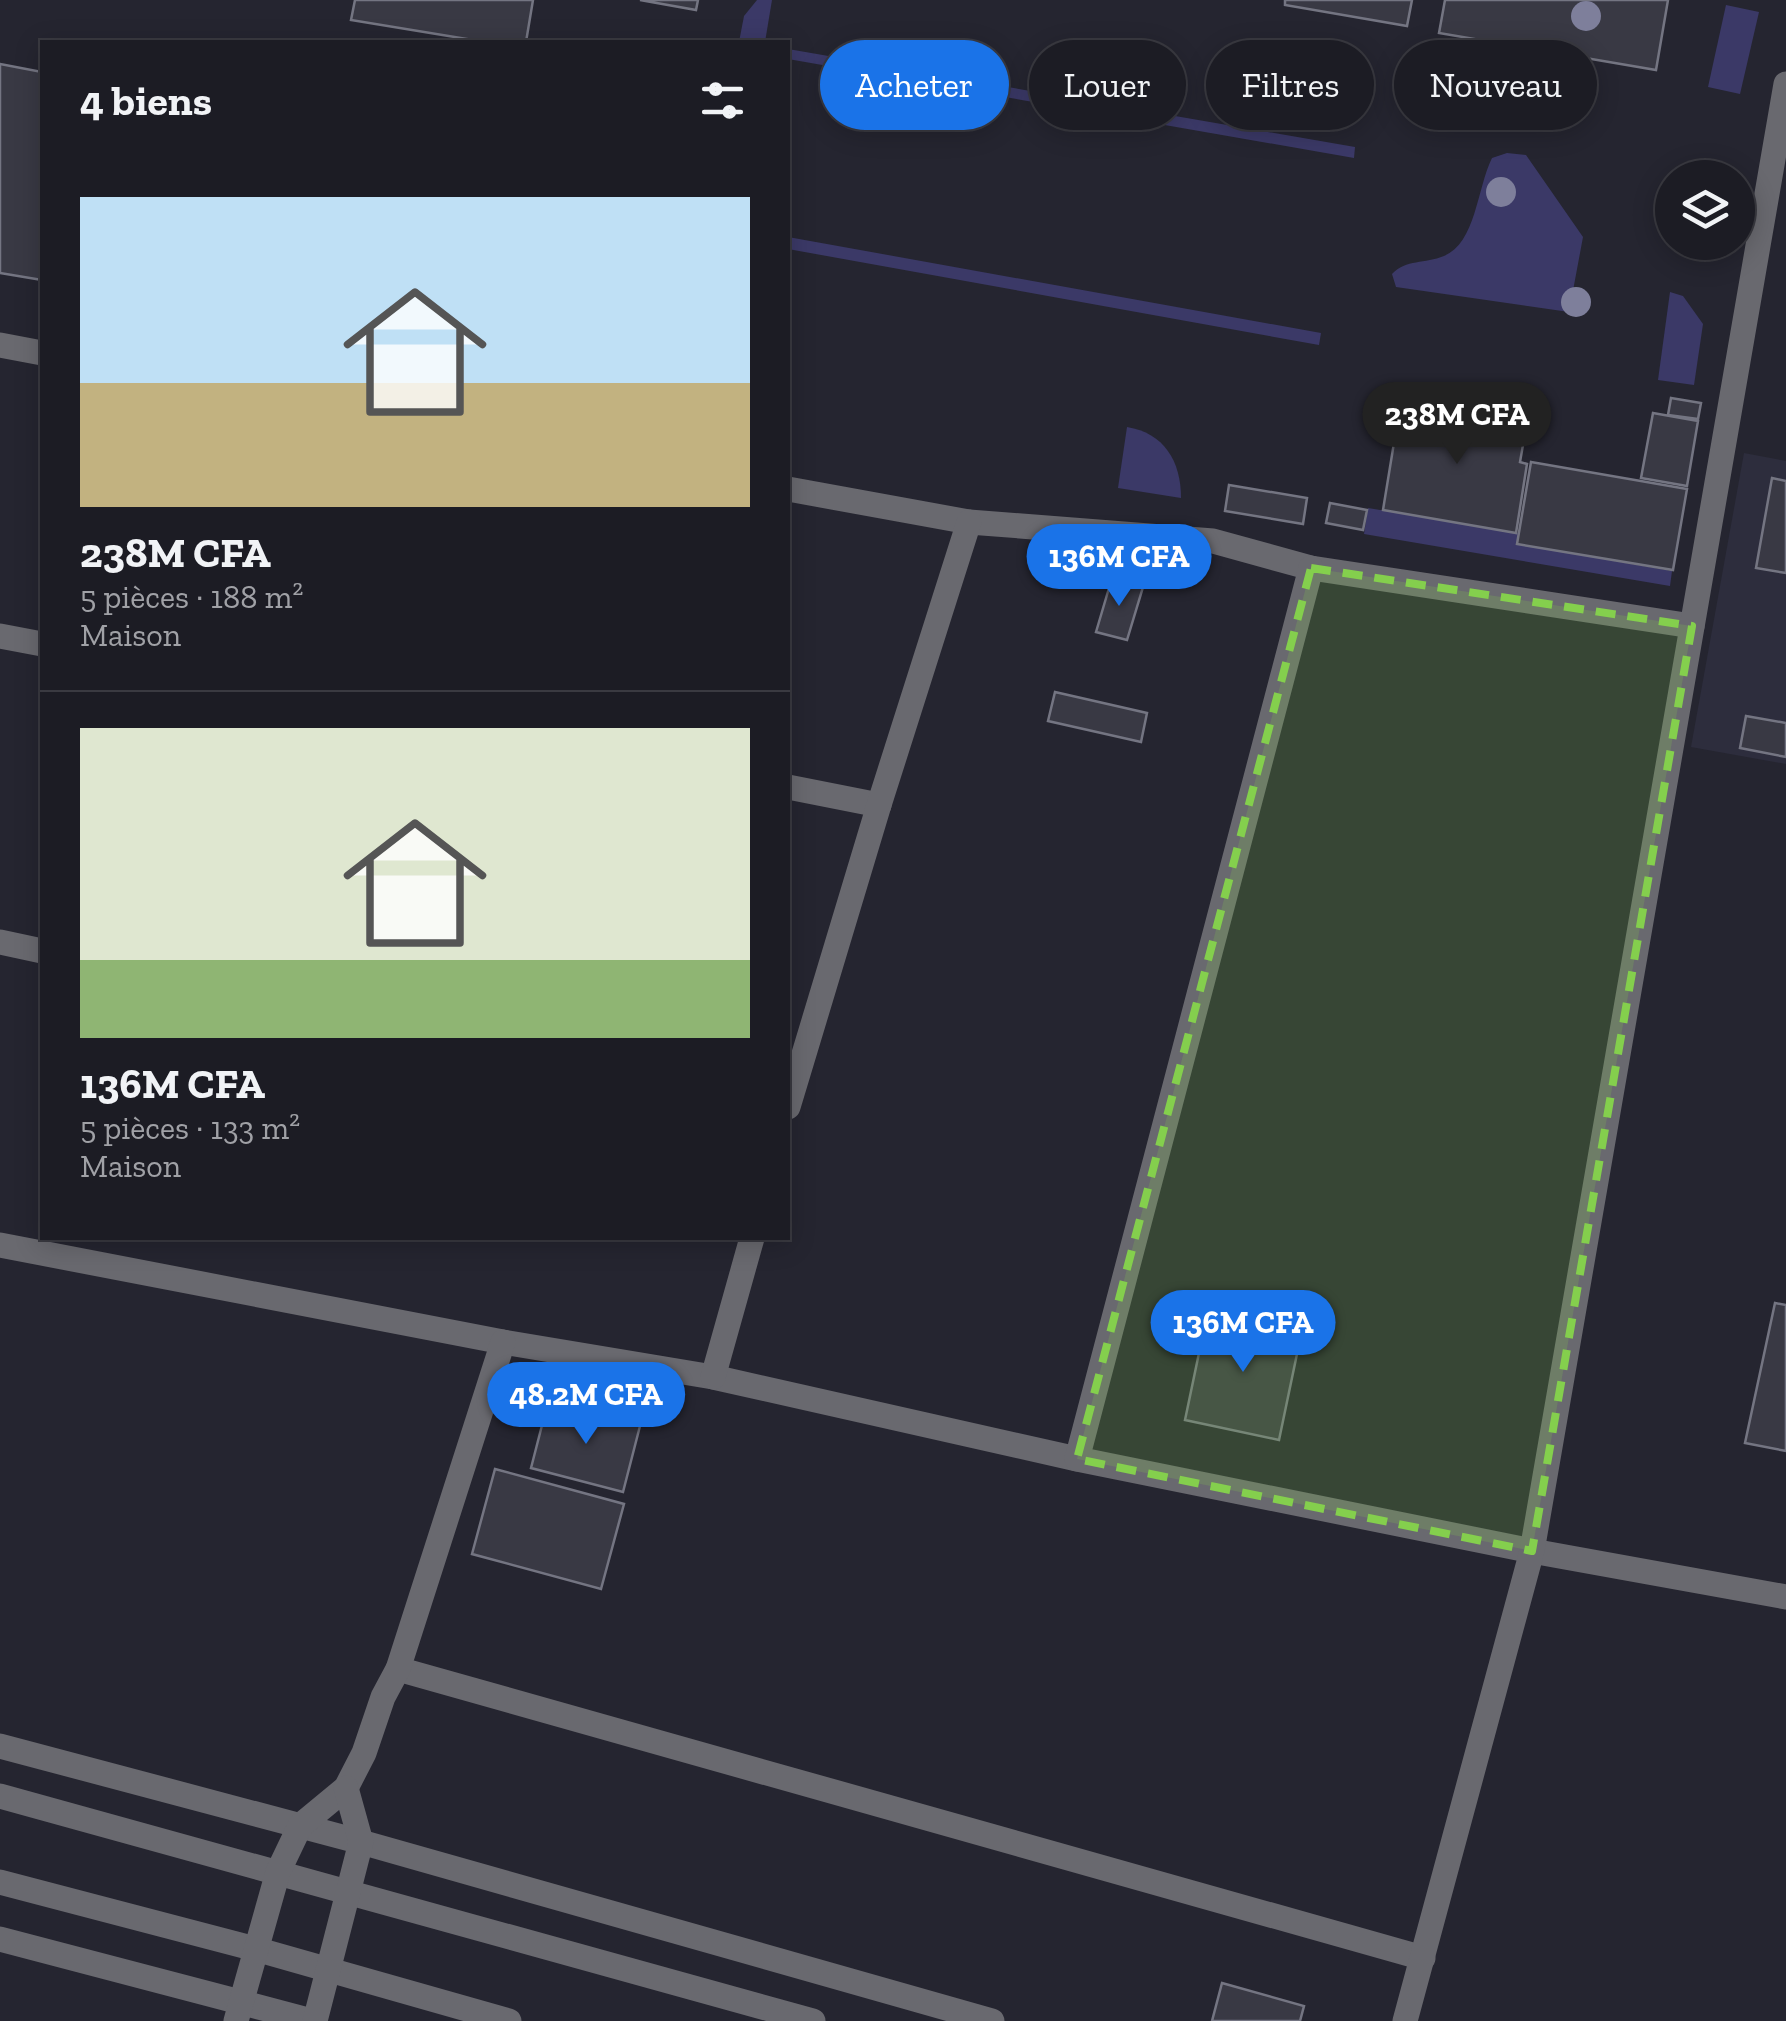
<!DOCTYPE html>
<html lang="fr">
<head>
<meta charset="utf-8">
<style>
  :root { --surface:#1c1c24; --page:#25252c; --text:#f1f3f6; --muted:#a0a1a6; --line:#3a3a41; --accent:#1a73e8 }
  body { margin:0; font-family:"Zilla Slab",serif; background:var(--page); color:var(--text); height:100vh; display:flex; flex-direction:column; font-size:38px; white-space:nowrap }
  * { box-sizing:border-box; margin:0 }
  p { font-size:32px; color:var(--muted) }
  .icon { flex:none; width:55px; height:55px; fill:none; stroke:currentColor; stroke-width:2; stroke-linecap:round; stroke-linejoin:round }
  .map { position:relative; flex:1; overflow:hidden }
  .sheet { position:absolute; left:40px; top:40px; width:750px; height:1200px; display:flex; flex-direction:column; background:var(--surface); border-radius:0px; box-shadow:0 5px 25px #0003,0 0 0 2px var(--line) }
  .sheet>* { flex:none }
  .hud { position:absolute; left:820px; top:40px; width:815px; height:90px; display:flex; gap:20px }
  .buttons { position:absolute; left:1655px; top:160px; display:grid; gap:20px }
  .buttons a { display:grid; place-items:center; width:100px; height:100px; border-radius:50%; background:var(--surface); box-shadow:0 5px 25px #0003,0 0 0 2px var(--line); font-size:50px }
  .price { position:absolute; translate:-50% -85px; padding:0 22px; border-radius:35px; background:var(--accent); color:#fff; font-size:32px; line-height:65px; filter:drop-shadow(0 2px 5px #0008) }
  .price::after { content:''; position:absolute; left:50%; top:60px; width:30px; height:22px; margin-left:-15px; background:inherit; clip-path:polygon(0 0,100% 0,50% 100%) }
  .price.selected { background:#222; color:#fff }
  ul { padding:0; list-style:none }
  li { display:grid; align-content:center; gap:20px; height:530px; padding:0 40px }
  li+li { border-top:2px solid var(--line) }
  li span { display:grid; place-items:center; height:310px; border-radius:0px; color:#555 }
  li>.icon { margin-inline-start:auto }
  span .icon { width:180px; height:180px; fill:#fffc; stroke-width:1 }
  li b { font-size:42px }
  h2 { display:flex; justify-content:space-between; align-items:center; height:120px; padding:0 40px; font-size:42px }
  .tag { padding:0 35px; border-radius:45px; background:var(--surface); box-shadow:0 5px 25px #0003,0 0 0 2px var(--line); font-size:35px; line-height:90px }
  .tag.selected { background:var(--accent); color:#fff }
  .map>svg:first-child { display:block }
  .built { fill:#2d2d3d }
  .green { fill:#3b3967 }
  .building { fill:#393944; stroke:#747582; stroke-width:2.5 }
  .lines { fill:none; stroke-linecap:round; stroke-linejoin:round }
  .minor { stroke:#69696f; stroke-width:25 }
  .tree { fill:#7e7f9b }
  .marked { fill:#84cf4d; fill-opacity:0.2; stroke:#84cf4d; stroke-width:8; stroke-dasharray:20 12; stroke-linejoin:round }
</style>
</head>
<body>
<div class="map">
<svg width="1786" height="2021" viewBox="0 0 1786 2021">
  <rect width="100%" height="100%" fill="#252530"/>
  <!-- built -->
  <path class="built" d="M 1744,453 L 1786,461 L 1786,764 L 1691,747 Z"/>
  <!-- green -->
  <g class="green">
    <path d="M 757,0 L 772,0 L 765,42 L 739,42 L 744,16 Z"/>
    <path d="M 1726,5 L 1759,12 L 1740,94 L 1708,87 Z"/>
    <path d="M 788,49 L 1355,147 L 1354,158 L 788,59 Z"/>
    <path d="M 1507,153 L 1526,155 L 1583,237 L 1569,312 L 1396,287 L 1392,274 C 1406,259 1425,264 1444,256 C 1476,243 1477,188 1492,158 Z"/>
    <path d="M 788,237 L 1321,333 L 1319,345 L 788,249 Z"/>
    <path d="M 1670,292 L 1683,296 L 1703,324 L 1694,385 L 1658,380 Z"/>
    <path d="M 1127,427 C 1164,433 1181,461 1181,498 L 1118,488 Z"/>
    <path d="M 1368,508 L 1519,533 L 1517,544 L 1672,571 L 1670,586 L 1364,534 Z"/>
  </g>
  <!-- building -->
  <g class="building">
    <path d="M 355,0 L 533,0 L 526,42 L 485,42 L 351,20 Z"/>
    <path d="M 640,0 L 698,0 L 696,10 Z"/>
    <path d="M 1285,0 L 1412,0 L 1407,26 L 1285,5 Z"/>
    <path d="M 1445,0 L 1668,0 L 1656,70 L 1439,33 Z"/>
    <path d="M 0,64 L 42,72 L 42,280 L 0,273 Z"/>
    <path d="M 1671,398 L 1701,403 L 1698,419 L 1668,415 Z"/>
    <path d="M 1401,400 L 1527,422 L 1520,462 L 1527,464 L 1516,533 L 1383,510 Z"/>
    <path d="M 1653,413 L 1698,421 L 1687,486 L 1641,478 Z"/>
    <path d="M 1531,462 L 1687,489 L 1673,570 L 1517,544 Z"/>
    <path d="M 1772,478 L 1786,481 L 1786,573 L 1756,568 Z"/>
    <path d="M 1229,485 L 1307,498 L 1303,524 L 1225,511 Z"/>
    <path d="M 1330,503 L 1367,510 L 1363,530 L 1326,523 Z"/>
    <path d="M 1112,578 L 1143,587 L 1127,640 L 1096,632 Z"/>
    <path d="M 1055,692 L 1147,713 L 1141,742 L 1048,721 Z"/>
    <path d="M 1746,716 L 1786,723 L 1786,757 L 1740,748 Z"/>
    <path d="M 1775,1303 L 1786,1305 L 1786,1451 L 1745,1443 Z"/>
    <path d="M 1208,1310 L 1302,1330 L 1279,1440 L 1185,1420 Z"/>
    <path d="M 548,1402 L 640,1426 L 623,1492 L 531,1468 Z"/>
    <path d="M 495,1469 L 624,1504 L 601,1589 L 472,1554 Z"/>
    <path d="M 1222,1983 L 1304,2006 L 1300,2021 L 1212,2021 Z"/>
  </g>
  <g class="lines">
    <!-- minor -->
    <g class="minor">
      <path d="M 0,345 L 42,353"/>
      <path d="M 788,489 L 969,522 L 1213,541 L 1311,568 L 1692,626"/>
      <path d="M 0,636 L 42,644"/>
      <path d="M 788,787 L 879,805"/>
      <path d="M 0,942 L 42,951"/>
      <path d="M 788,1107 L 879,805 L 969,522"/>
      <path d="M 0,1245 L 503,1342 L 713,1377 L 1077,1459 L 1532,1551 L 1786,1597"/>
      <path d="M 713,1377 L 752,1238"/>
      <path d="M 1077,1459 L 1311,568"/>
      <path d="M 398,1669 L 1423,1958"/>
      <path d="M 0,1746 L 361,1842 L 992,2021"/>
      <path d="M 0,1796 L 813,2021"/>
      <path d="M 0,1882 L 259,1950 L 509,2021"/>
      <path d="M 0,1939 L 312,2021"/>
      <path d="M 236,2021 L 278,1872 L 300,1826 L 346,1788 L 364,1753 L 383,1697 L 398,1669 L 503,1342"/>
      <path d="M 315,2021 L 361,1842 L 346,1788"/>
      <path d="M 1405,2021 L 1532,1551 L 1786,84"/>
    </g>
  </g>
  <!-- trees -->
  <g class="tree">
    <circle cx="1586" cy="16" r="15"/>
    <circle cx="1501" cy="192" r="15"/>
    <circle cx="1576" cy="302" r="15"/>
  </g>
  <!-- marked area -->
  <path class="marked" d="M 1311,568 L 1692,626 L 1532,1551 L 1077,1459 Z"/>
</svg>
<div class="buttons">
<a><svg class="icon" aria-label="layers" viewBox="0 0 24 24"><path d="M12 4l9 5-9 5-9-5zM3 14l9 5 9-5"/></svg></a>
</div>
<b class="price selected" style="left:1457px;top:467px">238M CFA</b>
<b class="price" style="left:1119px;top:609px">136M CFA</b>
<b class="price" style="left:1243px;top:1375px">136M CFA</b>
<b class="price" style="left:586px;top:1447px">48.2M CFA</b>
<div class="hud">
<a class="tag selected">Acheter</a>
<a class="tag">Louer</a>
<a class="tag">Filtres</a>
<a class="tag">Nouveau</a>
</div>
<section class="sheet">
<h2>4 biens<svg class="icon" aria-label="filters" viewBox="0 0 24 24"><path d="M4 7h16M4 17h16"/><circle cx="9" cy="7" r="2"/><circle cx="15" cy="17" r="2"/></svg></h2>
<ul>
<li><span style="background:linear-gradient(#bfe0f5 60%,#c2b280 0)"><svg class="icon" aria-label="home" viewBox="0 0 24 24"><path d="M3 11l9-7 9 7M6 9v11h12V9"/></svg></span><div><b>238M CFA</b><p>5 pièces · 188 m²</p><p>Maison</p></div></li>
<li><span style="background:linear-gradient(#dfe7d0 75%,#8fb573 0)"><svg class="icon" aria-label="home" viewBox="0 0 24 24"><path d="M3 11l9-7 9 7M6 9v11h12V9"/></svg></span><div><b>136M CFA</b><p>5 pièces · 133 m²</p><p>Maison</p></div></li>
</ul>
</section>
</div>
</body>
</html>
